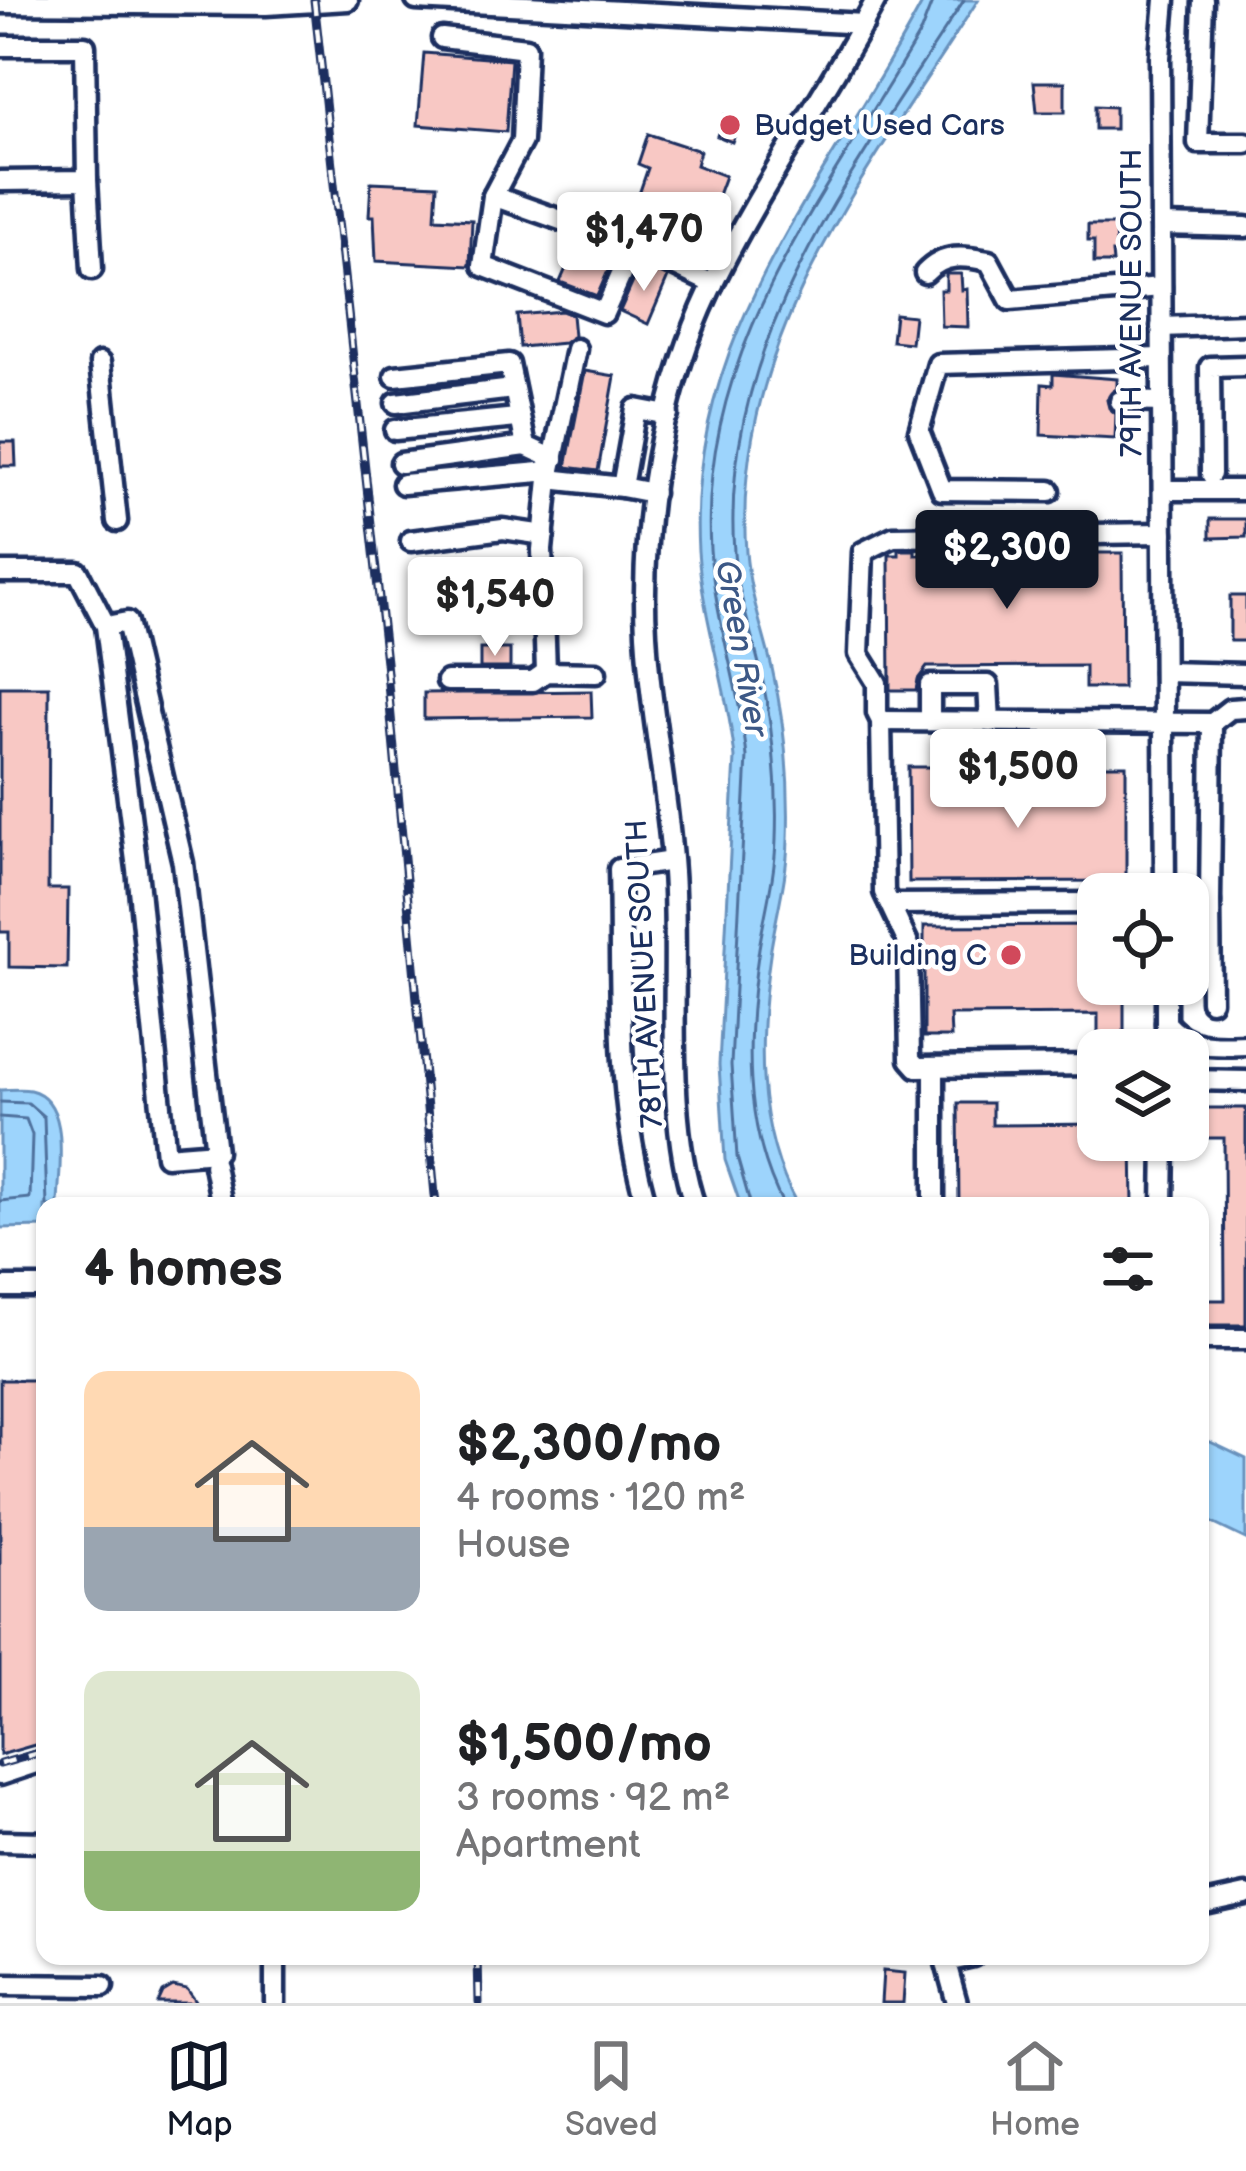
<!DOCTYPE html>
<html lang="en">
<head>
<meta charset="utf-8">
<style>
  :root { --surface:#fff; --page:#f2f2f2; --text:#202124; --muted:#757577; --line:#e0e0e0; --accent:#111827 }
  body { margin:0; font-family:"Balsamiq Sans",sans-serif; background:var(--page); color:var(--text); height:100vh; display:flex; flex-direction:column; font-size:45px; white-space:nowrap }
  * { box-sizing:border-box; margin:0 }
  p { font-size:39px; color:var(--muted) }
  .icon { flex:none; width:66px; height:66px; fill:none; stroke:currentColor; stroke-width:2; stroke-linecap:round; stroke-linejoin:round }
  .map { position:relative; flex:1; overflow:hidden }
  .sheet { position:absolute; left:36px; top:1197px; width:1173px; height:768px; display:flex; flex-direction:column; background:var(--surface); border-radius:24px; box-shadow:0 3px 9px #0004 }
  .sheet>* { flex:none }
  .fabs { position:absolute; left:1077px; top:873px; display:grid; gap:24px }
  .fabs a { display:grid; place-items:center; width:132px; height:132px; border-radius:24px; background:var(--surface); box-shadow:0 3px 9px #0004; font-size:60px }
  .price { position:absolute; translate:-50% -102px; padding:0 27px; border-radius:12px; background:#fff; color:#222; font-size:39px; line-height:78px; filter:drop-shadow(0 3px 6px #0008) }
  .price::after { content:''; position:absolute; left:50%; top:72px; width:36px; height:27px; margin-left:-18px; background:inherit; clip-path:polygon(0 0,100% 0,50% 100%) }
  .price.current { background:var(--accent); color:#fff }
  ul { padding:0; list-style:none }
  li { display:flex; align-items:center; gap:36px; height:300px; padding:0 48px }
  li span { display:grid; place-items:center; flex:none; width:336px; height:240px; border-radius:24px; color:#555 }
  li>.icon { margin-inline-start:auto }
  span .icon { width:144px; height:144px; fill:#fffc; stroke-width:1 }
  li b { font-size:51px }
  h2 { display:flex; justify-content:space-between; align-items:center; height:144px; padding:0 48px; font-size:51px }
  .tabs { display:flex; justify-content:space-around; align-items:center; height:168px; border-top:3px solid var(--line); background:var(--surface); font-size:33px; color:var(--muted) }
  .tabs a { display:grid; justify-items:center; gap:6px }
  .tabs .current { color:var(--accent) }
  .map>svg:first-child { display:block }
  .water { fill:#9dd4fc; stroke:#6992bd; stroke-width:3 }
  .lines { fill:none; stroke-linecap:round; stroke-linejoin:round }
  .shore { stroke:#4f719d; stroke-width:3 }
  .building { fill:#f8c8c4; stroke:#1b2f5e; stroke-width:3 }
  .minor-casing { stroke:#1b2f5e; stroke-width:27 }
  .minor { stroke:#fff; stroke-width:18 }
  .rail-casing { stroke:#1b2f5e; stroke-width:9 }
  .rail { stroke:#fff; stroke-width:4.5; stroke-dasharray:14; stroke-linecap:butt }
  .poi-dot { fill:#d1495b; stroke:#fff; stroke-width:4.5 }
  .labels { text-anchor:middle; stroke-width:9; stroke-linejoin:round; paint-order:stroke }
  .poi-label { font-size:30px; fill:#1b2f5e; stroke:#fff; text-anchor:start }
  .street-label { font-size:30px; fill:#1b2f5e; stroke:#fff }
  .water-label { font-size:33px; font-style:italic; fill:#3c5886; stroke:#fff }
</style>
</head>
<body>
<div class="map">
<svg width="1246" height="2003" viewBox="0 0 1246 2003">
  <rect width="100%" height="100%" fill="#fff"/>
  <filter id="ink" filterUnits="userSpaceOnUse"><feTurbulence type="fractalNoise" baseFrequency=".00833" numOctaves="2"/><feDisplacementMap in="SourceGraphic" scale="24" xChannelSelector="R" yChannelSelector="G"/><feConvolveMatrix kernelMatrix="1 2 1 2 8 2 1 2 1" color-interpolation-filters="sRGB"/></filter>
  <g filter="url(#ink)">
    <!-- water -->
    <g class="water">
      <path d="M 924,0 L 978,0 C 871,168 730,341 746,552 C 749,592 763,630 772,668 C 785,724 790,782 788,840 C 787,877 777,912 771,948 C 758,1035 754,1127 798,1206 L 741,1206 L 725,1160 L 719,1065 L 735,758 C 728,688 703,622 698,551 C 685,334 829,180 924,0 Z"/>
      <path d="M 0,1090 C 9,1090 21,1088 30,1090 C 73,1100 58,1174 58,1206 L 45,1206 L 45,1227 L 0,1228 Z"/>
      <path d="M 1200,1437 L 1246,1459 L 1246,1539 L 1200,1517 Z"/>
    </g>
    <g class="lines">
      <!-- shore -->
      <g class="shore">
        <path d="M 0,1102 L 28,1103 L 44,1117 L 47,1206"/>
        <path d="M 0,1117 L 26,1119 L 32,1135 L 30,1198 L 0,1201"/>
        <path d="M 751,1206 L 737,1157 L 731,1065 L 747,757 C 740,687 715,621 710,549 C 698,348 826,196 921,31 L 933,0"/>
        <path d="M 784,1206 C 742,1127 746,1034 759,948 C 765,912 775,876 776,840 C 778,785 773,730 762,677 C 753,635 737,595 734,552 C 719,341 856,169 964,0"/>
      </g>
    </g>
    <!-- building -->
    <g class="building">
      <path d="M 424,53 L 511,60 L 506,132 L 418,125 Z"/>
      <path d="M 1034,82 L 1065,82 L 1065,112 L 1037,112 Z"/>
      <path d="M 1095,106 L 1115,107 L 1115,129 L 1095,129 Z"/>
      <path d="M 725,115 L 740,121 L 732,142 L 717,136 Z"/>
      <path d="M 648,134 L 700,151 L 696,165 L 725,176 L 715,203 L 699,196 L 677,252 L 629,230 L 632,222 L 647,229 L 657,203 L 638,197 L 648,168 L 638,164 Z"/>
      <path d="M 371,182 L 437,185 L 435,218 L 472,220 L 470,266 L 376,261 L 374,216 L 369,216 Z"/>
      <path d="M 1088,225 L 1115,225 L 1116,253 L 1112,253 L 1113,263 L 1094,263 L 1094,241 L 1088,241 Z"/>
      <path d="M 578,241 L 614,257 L 597,296 L 560,282 Z"/>
      <path d="M 641,264 L 668,277 L 648,324 L 620,311 Z"/>
      <path d="M 946,274 L 961,274 L 962,290 L 967,289 L 968,327 L 941,326 L 940,290 L 946,290 Z"/>
      <path d="M 562,311 L 572,315 L 574,336 L 564,343 L 520,347 L 517,315 Z"/>
      <path d="M 895,314 L 914,316 L 911,343 L 892,341 Z"/>
      <path d="M 585,371 L 615,376 L 598,471 L 566,467 Z"/>
      <path d="M 1053,374 L 1117,379 L 1117,388 L 1107,400 L 1109,408 L 1116,414 L 1115,439 L 1041,435 L 1042,384 L 1053,385 Z"/>
      <path d="M 0,442 L 15,442 L 16,466 L 0,466 Z"/>
      <path d="M 1210,519 L 1246,519 L 1246,537 L 1210,538 Z"/>
      <path d="M 1077,548 L 1077,553 L 1122,553 L 1123,688 L 1085,688 L 1085,666 L 927,667 L 918,679 L 916,690 L 890,690 L 889,555 L 899,555 L 899,550 L 915,550 L 915,555 L 967,554 L 967,549 Z"/>
      <rect x="1230" y="596" width="16" height="45"/>
      <rect x="480" y="649" width="30" height="19"/>
      <path d="M 0,687 L 49,687 L 48,889 L 68,889 L 67,968 L 9,967 L 9,932 L 0,932 Z"/>
      <path d="M 591,691 L 592,717 L 424,719 L 424,693 Z"/>
      <path d="M 1089,765 L 1126,765 L 1126,881 L 909,882 L 908,767 L 942,767 L 942,789 L 1089,788 Z"/>
      <path d="M 1098,925 L 1098,984 L 1124,984 L 1124,1036 L 1098,1036 L 1098,1014 L 950,1015 L 951,1037 L 924,1037 L 924,926 Z"/>
      <path d="M 958,1103 L 992,1103 L 992,1125 L 1098,1124 L 1098,1140 L 1132,1140 L 1133,1206 L 959,1206 Z"/>
      <path d="M 1194,1108 L 1246,1108 L 1246,1325 L 1200,1325 L 1200,1300 L 1225,1300 L 1224,1138 L 1194,1138 Z"/>
      <path d="M 0,1380 L 45,1380 L 45,1742 L 0,1755 Z"/>
      <path d="M 883,1971 L 905,1973 L 903,2003 L 881,2003 Z"/>
      <path d="M 173,1986 L 187,1989 L 197,2003 L 158,2003 L 163,1992 Z"/>
    </g>
    <g class="lines">
      <defs>
        <g id="minor">
          <path d="M 416,0 L 864,24"/>
          <path d="M 1203,0 L 1198,143 L 1246,143"/>
          <path d="M 0,3 L 266,5 L 348,0"/>
          <path d="M 442,38 L 526,48 L 522,141 L 493,196 L 634,246 L 713,284"/>
          <path d="M 0,46 L 85,46 L 87,180 L 0,181"/>
          <path d="M 87,180 L 92,269"/>
          <path d="M 493,196 L 483,266 L 604,313 L 634,246"/>
          <path d="M 1161,225 L 1246,227"/>
          <path d="M 925,273 C 944,253 964,256 989,261 L 1010,300 L 1161,287"/>
          <path d="M 1161,327 L 1246,324"/>
          <path d="M 100,363 L 117,521"/>
          <path d="M 395,376 L 509,364 L 526,446 L 554,459"/>
          <path d="M 1120,401 L 1162,402"/>
          <path d="M 396,403 L 513,389"/>
          <path d="M 395,430 L 517,418"/>
          <path d="M 401,463 L 526,446"/>
          <path d="M 1211,474 L 1210,367 L 1246,366"/>
          <path d="M 549,479 L 622,487"/>
          <path d="M 403,484 L 551,471"/>
          <path d="M 1163,490 L 1246,490"/>
          <path d="M 1050,491 L 942,490 L 919,431 L 938,364 L 1161,358"/>
          <path d="M 653,493 L 622,487 L 636,409 L 668,415"/>
          <path d="M 411,541 L 503,529 L 544,535"/>
          <path d="M 0,572 L 78,572 L 106,626 L 137,869 L 166,1156 L 216,1152 L 183,863 L 127,622 L 106,626"/>
          <path d="M 426,607 L 542,600"/>
          <path d="M 546,672 L 542,550 L 549,479 L 576,349"/>
          <path d="M 1164,672 L 1246,674"/>
          <path d="M 447,681 L 533,681 L 546,672 L 596,673"/>
          <path d="M 881,721 L 1212,723 L 1230,709 L 1246,708"/>
          <path d="M 930,721 L 930,685 L 988,685 L 990,722"/>
          <path d="M 1165,894 L 1160,57 L 1165,0"/>
          <path d="M 1188,902 L 1210,902 L 1212,723"/>
          <path d="M 1210,902 L 1211,1001"/>
          <path d="M 890,904 L 1098,903"/>
          <path d="M 1166,1023 C 1189,1049 1213,1046 1246,1045"/>
          <path d="M 1166,1050 L 1166,984"/>
          <path d="M 1098,1065 L 917,1067 L 910,1059 L 908,943 L 884,892 L 881,721 L 877,713 L 877,683 L 859,654 L 863,552 L 893,537 L 1163,533"/>
          <path d="M 1188,1080 L 1246,1081"/>
          <path d="M 214,1165 L 222,1206"/>
          <path d="M 647,1206 C 614,1098 622,981 619,869 L 672,861"/>
          <path d="M 695,1206 C 663,1114 680,971 673,872 C 667,777 644,687 645,592 C 646,491 666,383 709,292 C 757,190 824,99 876,0"/>
          <path d="M 934,1206 L 934,1067"/>
          <path d="M 1163,1206 L 1164,1140"/>
          <path d="M 0,1287 L 45,1287"/>
          <path d="M 1200,1339 L 1246,1339"/>
          <path d="M 0,1775 L 45,1760"/>
          <path d="M 0,1841 L 45,1842"/>
          <path d="M 1200,1905 L 1246,1895"/>
          <path d="M 275,1956 L 275,2003"/>
          <path d="M 944,1956 L 957,2003"/>
          <path d="M 946,1962 L 973,1956"/>
          <path d="M 0,1985 L 103,1986"/>
        </g>
      </defs>
      <!-- minor casing -->
      <use href="#minor" class="minor-casing"/>
      <!-- minor -->
      <use href="#minor" class="minor"/>
      <defs>
        <g id="rail">
          <path d="M 314,0 L 386,662 L 436,1206"/>
          <path d="M 0,1764 L 45,1751"/>
          <path d="M 478,1956 L 479,2003"/>
        </g>
      </defs>
      <!-- rail casing -->
      <use href="#rail" class="rail-casing"/>
      <!-- rail -->
      <use href="#rail" class="rail"/>
    </g>
  </g>
  <!-- markers -->
  <g class="poi-dot">
    <circle cx="730" cy="125" r="12"/>
    <circle cx="1011" cy="955" r="12"/>
  </g>
  <g class="labels">
    <!-- poi labels -->
    <g class="poi-label">
      <text x="754" y="135">Budget Used Cars</text>
      <text x="987" y="965" text-anchor="end">Building C</text>
    </g>
    <!-- street labels -->
    <g class="street-label">
      <text transform="translate(1131 303) rotate(-90)" y="10">79TH AVENUE SOUTH</text>
      <text transform="translate(644 974) rotate(-93)" y="10">78TH AVENUE SOUTH</text>
    </g>
    <!-- water labels -->
    <g class="water-label">
      <text transform="translate(743 648) rotate(80)" y="12">Green River</text>
    </g>
  </g>
</svg>
<div class="fabs">
<a><svg class="icon" aria-label="locate" viewBox="0 0 24 24"><circle cx="12" cy="12" r="6"/><path d="M12 2v4M12 18v4M2 12h4M18 12h4"/></svg></a>
<a><svg class="icon" aria-label="layers" viewBox="0 0 24 24"><path d="M12 4l9 5-9 5-9-5zM3 14l9 5 9-5"/></svg></a>
</div>
<b class="price" style="left:644px;top:294px">$1,470</b>
<b class="price current" style="left:1007px;top:612px">$2,300</b>
<b class="price" style="left:495px;top:659px">$1,540</b>
<b class="price" style="left:1018px;top:831px">$1,500</b>
<section class="sheet">
<h2>4 homes<svg class="icon" aria-label="filters" viewBox="0 0 24 24"><path d="M4 7h16M4 17h16"/><circle cx="9" cy="7" r="2"/><circle cx="15" cy="17" r="2"/></svg></h2>
<ul>
<li><span style="background:linear-gradient(#ffd9b3 65%,#9aa5b1 0)"><svg class="icon" aria-label="home" viewBox="0 0 24 24"><path d="M3 11l9-7 9 7M6 9v11h12V9"/></svg></span><div><b>$2,300/mo</b><p>4 rooms · 120 m²</p><p>House</p></div></li>
<li><span style="background:linear-gradient(#dfe7d0 75%,#8fb573 0)"><svg class="icon" aria-label="home" viewBox="0 0 24 24"><path d="M3 11l9-7 9 7M6 9v11h12V9"/></svg></span><div><b>$1,500/mo</b><p>3 rooms · 92 m²</p><p>Apartment</p></div></li>
</ul>
</section>
</div>
<nav class="tabs">
<a class="current"><svg class="icon" aria-label="map" viewBox="0 0 24 24"><path d="M3 6l6-2 6 2 6-2v14l-6 2-6-2-6 2zM9 4v14M15 6v14"/></svg>Map</a>
<a><svg class="icon" aria-label="saved" viewBox="0 0 24 24"><path d="M7 4h10v16l-5-4-5 4z"/></svg>Saved</a>
<a><svg class="icon" aria-label="home" viewBox="0 0 24 24"><path d="M3 11l9-7 9 7M6 9v11h12V9"/></svg>Home</a>
</nav>
</body>
</html>
